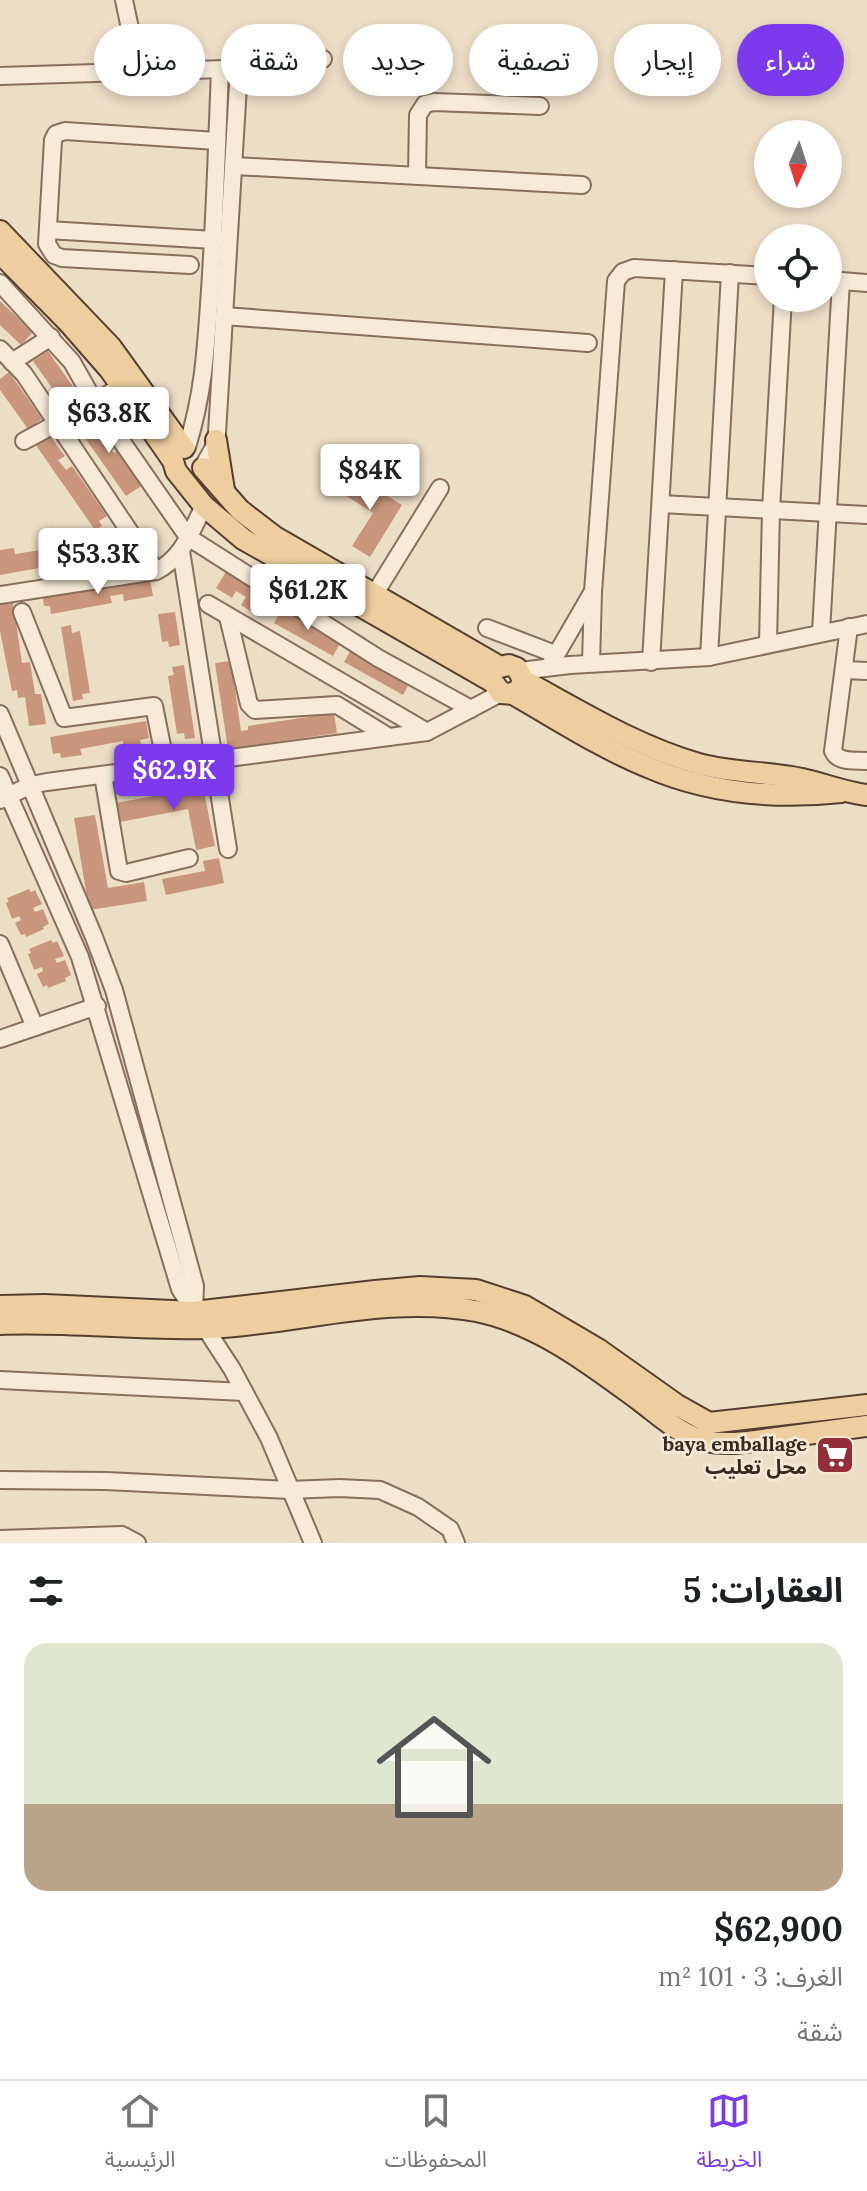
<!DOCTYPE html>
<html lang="ar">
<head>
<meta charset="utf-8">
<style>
  :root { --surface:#fff; --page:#f6f6f6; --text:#202124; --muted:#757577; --line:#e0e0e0; --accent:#7c3aed }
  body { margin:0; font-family:Lora,"Noto Sans Arabic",serif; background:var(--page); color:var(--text); direction:rtl; height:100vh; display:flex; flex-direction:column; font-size:30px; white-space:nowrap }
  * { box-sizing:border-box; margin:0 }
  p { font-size:26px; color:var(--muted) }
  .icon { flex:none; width:44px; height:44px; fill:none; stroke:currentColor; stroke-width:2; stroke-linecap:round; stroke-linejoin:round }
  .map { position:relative; height:1543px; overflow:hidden; direction:ltr }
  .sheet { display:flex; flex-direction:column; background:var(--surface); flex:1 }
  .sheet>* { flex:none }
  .banner { position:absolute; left:24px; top:24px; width:820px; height:72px; direction:rtl; display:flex; gap:16px }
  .needle { width:52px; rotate:183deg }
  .tools { position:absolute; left:754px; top:120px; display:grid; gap:16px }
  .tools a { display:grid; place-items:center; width:88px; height:88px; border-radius:50%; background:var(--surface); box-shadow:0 4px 12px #0003; font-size:40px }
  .price { position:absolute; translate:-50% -68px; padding:0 18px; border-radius:8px; background:#fff; color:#222; font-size:26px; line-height:52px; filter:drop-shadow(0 2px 4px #0008) }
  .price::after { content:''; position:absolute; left:50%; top:48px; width:24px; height:18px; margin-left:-12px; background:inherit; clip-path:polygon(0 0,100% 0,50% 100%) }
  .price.on { background:var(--accent); color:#fff }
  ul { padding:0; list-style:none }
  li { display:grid; align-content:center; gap:16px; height:424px; padding:0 24px }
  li+li { border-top:2px solid var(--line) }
  li span { display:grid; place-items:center; height:248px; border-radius:24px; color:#555 }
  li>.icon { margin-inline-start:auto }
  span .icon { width:144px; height:144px; fill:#fffc; stroke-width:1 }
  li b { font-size:34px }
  h2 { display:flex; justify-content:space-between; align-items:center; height:96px; padding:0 24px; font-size:34px }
  .chip { padding:0 28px; border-radius:36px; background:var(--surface); box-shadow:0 4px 12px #0003; font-size:28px; line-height:72px }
  .chip.on { background:var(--accent); color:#fff }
  .tab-bar { display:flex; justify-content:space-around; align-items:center; height:112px; border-top:2px solid var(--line); background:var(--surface); font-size:22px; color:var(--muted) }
  .tab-bar a { display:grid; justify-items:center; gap:4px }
  .tab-bar .on { color:var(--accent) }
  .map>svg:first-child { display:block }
  .building { fill:#c9967d }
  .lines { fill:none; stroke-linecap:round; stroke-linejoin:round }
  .minor-casing { stroke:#876f5c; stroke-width:20 }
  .major-casing { stroke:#553e30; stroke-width:24 }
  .minor { stroke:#f7ebd8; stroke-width:16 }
  .major { stroke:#edce9f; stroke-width:20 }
  .labels { text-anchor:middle; stroke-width:6; stroke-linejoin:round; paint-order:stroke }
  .poi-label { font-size:20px; font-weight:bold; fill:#37291f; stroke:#f4e8d5; text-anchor:end }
</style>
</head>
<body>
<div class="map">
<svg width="867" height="1543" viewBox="0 0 867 1543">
  <rect width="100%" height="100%" fill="#ecddc5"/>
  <!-- building -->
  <g class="building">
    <path d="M 0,301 L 33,332 L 21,345 L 0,325 Z"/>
    <path d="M 48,351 L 81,398 L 66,408 L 33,361 Z"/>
    <path d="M 9,372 L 42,419 L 28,429 L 0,390 L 0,379 Z"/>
    <path d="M 92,412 L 97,419 L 93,422 L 95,425 L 98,423 L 116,448 L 112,451 L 114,453 L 118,450 L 143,485 L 126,496 L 75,424 Z"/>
    <path d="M 47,432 L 65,456 L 58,460 L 66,470 L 72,466 L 107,516 L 99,521 L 102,526 L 95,530 L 33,441 Z"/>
    <path d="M 349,472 L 402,505 L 370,557 L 352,546 L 373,513 L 337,490 Z"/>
    <path d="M 14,548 L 15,554 L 53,548 L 56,565 L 0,575 L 0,550 Z"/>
    <path d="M 226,572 L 272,601 L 267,610 L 262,606 L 257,615 L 241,605 L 246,597 L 236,591 L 232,598 L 216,588 Z"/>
    <path d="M 150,579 L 153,596 L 124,601 L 123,594 L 110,596 L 112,603 L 51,614 L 50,606 L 44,606 L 43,598 Z"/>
    <path d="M 13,602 L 22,663 L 30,662 L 35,694 L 41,694 L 46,724 L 29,726 L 25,697 L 18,698 L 17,690 L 12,691 L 0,631 L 0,604 Z"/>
    <path d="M 282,609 L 341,641 L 333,656 L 274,623 Z"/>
    <path d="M 175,612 L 180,645 L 169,647 L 168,641 L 162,642 L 158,614 Z"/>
    <path d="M 71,625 L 72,633 L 80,631 L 90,693 L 82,694 L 83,699 L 73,701 L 61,627 Z"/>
    <path d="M 352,648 L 411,680 L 403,695 L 344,662 Z"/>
    <path d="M 231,661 L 241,731 L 248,730 L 248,726 L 334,713 L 337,733 L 228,749 L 215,663 Z"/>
    <path d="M 184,665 L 195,738 L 185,739 L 184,733 L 177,734 L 168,676 L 174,675 L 172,667 Z"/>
    <path d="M 146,721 L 149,738 L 140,740 L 141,745 L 124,748 L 123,741 L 80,749 L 82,755 L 61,758 L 60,753 L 53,754 L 50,737 Z"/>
    <path d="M 203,787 L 215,846 L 196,850 L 188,809 L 120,822 L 116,803 Z"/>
    <path d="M 95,815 L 108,888 L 144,882 L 147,901 L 89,910 L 74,818 Z"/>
    <path d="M 219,858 L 224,883 L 166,895 L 162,879 L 205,871 L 203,861 Z"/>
    <path d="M 29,889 L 31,892 L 35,890 L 42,904 L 33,908 L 35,912 L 43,909 L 49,924 L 43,927 L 44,929 L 26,937 L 25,934 L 21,935 L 15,923 L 21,920 L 19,916 L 12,919 L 6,903 L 9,902 L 7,898 Z"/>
    <path d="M 51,940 L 53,943 L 57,941 L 64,956 L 55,959 L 57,963 L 65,960 L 71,975 L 65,978 L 66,981 L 48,988 L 47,985 L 43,987 L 37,974 L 43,971 L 42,967 L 34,970 L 28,954 L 31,953 L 29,949 Z"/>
  </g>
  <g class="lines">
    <defs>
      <g id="minor">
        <path d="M 124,0 L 139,71"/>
        <path d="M 0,76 L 258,68 L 323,59"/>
        <path d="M 235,166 L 582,185"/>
        <path d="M 417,175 L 418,115 L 425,104 L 434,102 L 540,106"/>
        <path d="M 48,230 L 214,240"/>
        <path d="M 190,265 L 62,258 L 54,255 L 47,244 L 53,140 L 56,134 L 65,131 L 217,141"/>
        <path d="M 828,280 L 867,283"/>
        <path d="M 0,283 L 72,362 L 95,403 L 188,537 L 378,658 L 471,709"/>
        <path d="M 224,316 L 588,343"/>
        <path d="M 0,349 L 24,374 L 156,571"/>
        <path d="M 12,362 L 51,337"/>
        <path d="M 24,441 L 95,403 L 122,385"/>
        <path d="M 187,447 C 204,392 206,348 210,290 C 215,217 217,143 220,70"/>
        <path d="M 204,465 L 214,447 L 217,433 L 239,69"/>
        <path d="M 661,504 L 867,515"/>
        <path d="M 181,551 L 228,849"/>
        <path d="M 0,595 L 156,571 C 183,558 191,531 204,506"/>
        <path d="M 374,595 L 440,488"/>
        <path d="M 208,604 L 427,732"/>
        <path d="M 22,612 L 64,718 L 154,706 L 166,766"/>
        <path d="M 228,617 L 249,704 L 255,710 L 337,705 L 389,737"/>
        <path d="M 849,627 L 833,751 C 838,763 855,760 867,761"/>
        <path d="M 487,628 L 555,654"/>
        <path d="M 821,632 L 841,281"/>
        <path d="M 768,643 L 771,510 L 783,298"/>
        <path d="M 709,657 L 730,273"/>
        <path d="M 651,662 L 674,270"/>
        <path d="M 591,663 L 593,592 L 616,281 L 623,272 L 634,268 L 768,276"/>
        <path d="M 549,667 L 592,593"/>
        <path d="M 845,670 L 867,671"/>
        <path d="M 520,671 L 570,665 L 709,657 L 867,624"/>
        <path d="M 0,714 L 94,937 L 114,990 L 195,1286 L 194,1311"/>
        <path d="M 103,775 L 119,871 L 126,873 L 189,858"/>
        <path d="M 0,776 L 80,957 L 180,1289 L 232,1369 L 269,1438 L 313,1543"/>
        <path d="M 0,800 L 31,785 L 47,782 L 427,732 L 501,693"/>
        <path d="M 0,944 L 35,1027"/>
        <path d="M 0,1039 L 97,1006"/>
        <path d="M 0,1380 L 244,1392"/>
        <path d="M 0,1480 L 106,1481 L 289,1490 L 339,1488 L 380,1490 L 418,1507 L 450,1529 L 456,1543"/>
        <path d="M 0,1539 L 122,1535 L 137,1543"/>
      </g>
      <g id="major">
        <path d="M 0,231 L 111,347 L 184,448"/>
        <path d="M 0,253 L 68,322 L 110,370 L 173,461 L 176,471 L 204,506 L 243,539 L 493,682 L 501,693 L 513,694 C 557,719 601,748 648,767 C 708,793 776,799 841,792"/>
        <path d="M 216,440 L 224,490"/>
        <path d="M 203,468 L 240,510 L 275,537 L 500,667 L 509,665 L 517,668 L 523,680 L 520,688 L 513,694"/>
        <path d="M 523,680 C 580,711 636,746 699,764 C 733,773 768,772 802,779 C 825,784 843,792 867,795"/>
        <path d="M 0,1306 L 45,1305 L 194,1312 L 375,1291 L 420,1287 L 476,1290 L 525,1306 L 598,1349 L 677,1405 L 709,1423 L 867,1405"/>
        <path d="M 0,1324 C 68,1321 137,1330 205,1328 C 295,1325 386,1294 476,1311 C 537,1323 590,1364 639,1400 C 658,1414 681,1436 705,1441 C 729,1446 753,1441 777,1438 C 807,1434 837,1430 867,1426"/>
      </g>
    </defs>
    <!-- minor casing -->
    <use href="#minor" class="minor-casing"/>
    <!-- major casing -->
    <use href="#major" class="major-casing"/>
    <!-- minor -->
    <use href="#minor" class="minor"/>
    <!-- major -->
    <use href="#major" class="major"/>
  </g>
  <!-- icons -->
  <defs>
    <symbol id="supermarket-square" viewBox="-11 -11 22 22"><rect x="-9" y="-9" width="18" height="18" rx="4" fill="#932f38" stroke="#f4e8d5"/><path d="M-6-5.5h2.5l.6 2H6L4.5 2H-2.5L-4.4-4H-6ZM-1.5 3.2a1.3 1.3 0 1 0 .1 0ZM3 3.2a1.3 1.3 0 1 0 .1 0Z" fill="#fff"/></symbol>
  </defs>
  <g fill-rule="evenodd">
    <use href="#supermarket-square" x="813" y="1433" width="44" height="44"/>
  </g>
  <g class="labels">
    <!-- poi labels -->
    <g class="poi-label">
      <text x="807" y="1451">baya emballage<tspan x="807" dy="23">محل تعليب</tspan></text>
    </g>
  </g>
</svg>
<div class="tools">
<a><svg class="needle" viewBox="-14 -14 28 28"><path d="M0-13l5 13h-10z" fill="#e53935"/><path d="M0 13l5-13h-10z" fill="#757577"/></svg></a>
<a><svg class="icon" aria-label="locate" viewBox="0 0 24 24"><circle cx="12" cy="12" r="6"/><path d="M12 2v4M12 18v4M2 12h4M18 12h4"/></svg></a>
</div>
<b class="price" style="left:109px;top:455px">$63.8K</b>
<b class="price" style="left:370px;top:512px">$84K</b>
<b class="price" style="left:98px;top:596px">$53.3K</b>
<b class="price" style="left:308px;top:632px">$61.2K</b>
<b class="price on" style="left:174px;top:812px">$62.9K</b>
<div class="banner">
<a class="chip on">شراء</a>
<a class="chip">إيجار</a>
<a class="chip">تصفية</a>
<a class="chip">جديد</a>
<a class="chip">شقة</a>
<a class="chip">منزل</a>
</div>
</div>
<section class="sheet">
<h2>العقارات: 5<svg class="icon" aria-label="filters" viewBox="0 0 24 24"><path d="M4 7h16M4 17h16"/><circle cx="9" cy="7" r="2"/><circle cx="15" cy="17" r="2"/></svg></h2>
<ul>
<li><span style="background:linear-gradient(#dfe7d0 65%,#b9a48a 0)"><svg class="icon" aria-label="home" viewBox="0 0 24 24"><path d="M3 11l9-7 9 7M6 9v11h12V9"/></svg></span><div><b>$62,900</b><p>الغرف: 3 · 101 m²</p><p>شقة</p></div></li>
</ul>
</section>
<nav class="tab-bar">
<a class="on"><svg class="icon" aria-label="map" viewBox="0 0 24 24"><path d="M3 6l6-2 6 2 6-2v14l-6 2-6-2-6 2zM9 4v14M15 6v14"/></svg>الخريطة</a>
<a><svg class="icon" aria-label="saved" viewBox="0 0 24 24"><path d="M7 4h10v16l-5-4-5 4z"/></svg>المحفوظات</a>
<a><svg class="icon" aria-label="home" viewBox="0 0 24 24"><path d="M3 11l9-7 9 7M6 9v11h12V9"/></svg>الرئيسية</a>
</nav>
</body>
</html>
